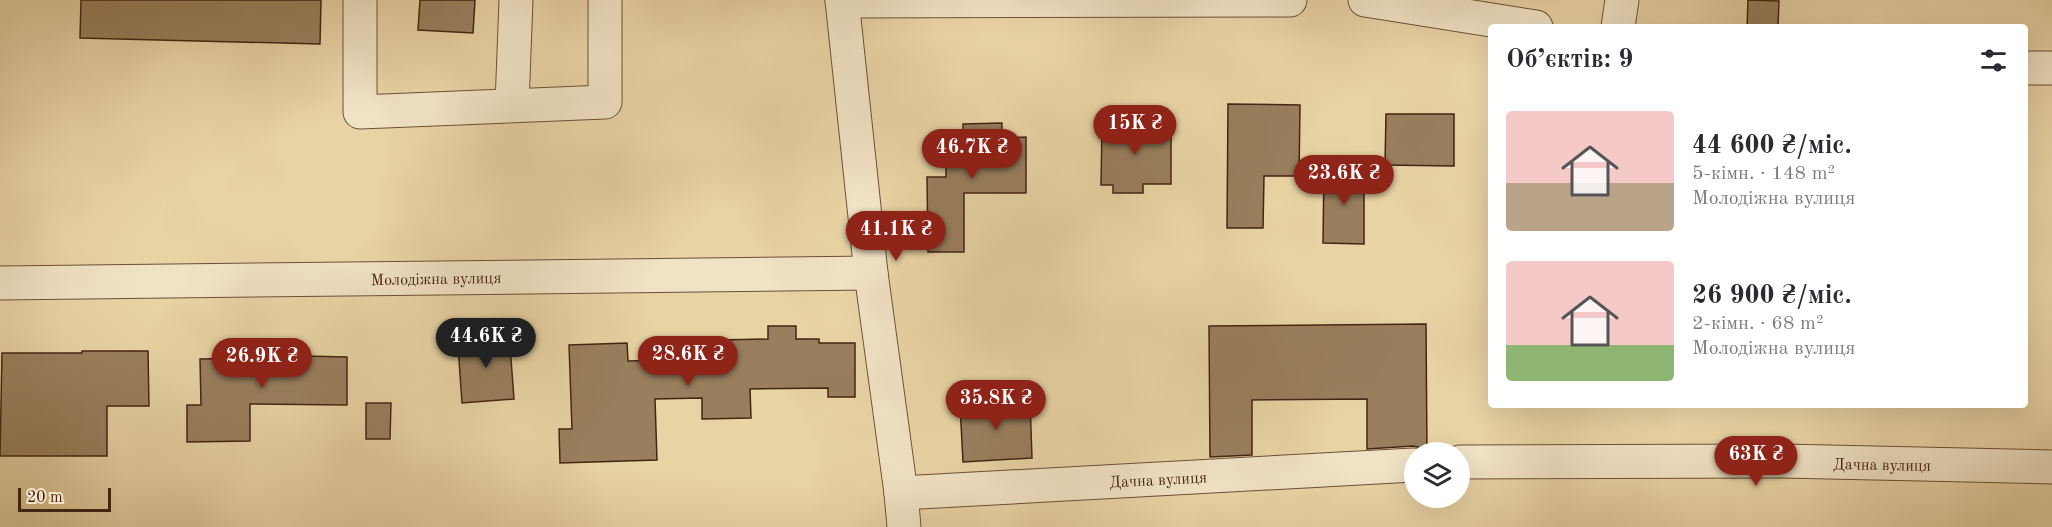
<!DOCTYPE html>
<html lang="uk">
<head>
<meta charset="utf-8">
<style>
  :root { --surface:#fff; --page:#f7f7f7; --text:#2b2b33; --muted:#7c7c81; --accent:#8f2418 }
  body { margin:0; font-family:"Old Standard TT",serif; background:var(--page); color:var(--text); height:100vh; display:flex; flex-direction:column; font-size:22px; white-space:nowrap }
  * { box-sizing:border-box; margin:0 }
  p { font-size:20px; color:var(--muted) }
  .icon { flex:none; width:33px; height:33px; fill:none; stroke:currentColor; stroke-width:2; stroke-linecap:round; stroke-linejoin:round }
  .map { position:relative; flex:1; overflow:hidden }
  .side { position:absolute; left:1488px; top:24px; width:540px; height:384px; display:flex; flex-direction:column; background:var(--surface); border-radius:6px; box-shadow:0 6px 24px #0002 }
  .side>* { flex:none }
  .controls { position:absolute; left:1404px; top:442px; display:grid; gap:12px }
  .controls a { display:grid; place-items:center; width:66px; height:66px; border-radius:50%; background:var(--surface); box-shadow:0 6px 24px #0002; font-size:30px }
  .scale { position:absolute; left:18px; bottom:15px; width:93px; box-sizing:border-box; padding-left:6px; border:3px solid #432512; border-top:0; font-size:16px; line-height:21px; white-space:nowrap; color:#432512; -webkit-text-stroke:4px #f0e2c4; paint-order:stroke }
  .price { position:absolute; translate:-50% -51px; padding:0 14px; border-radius:21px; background:var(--accent); color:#fff; font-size:20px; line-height:39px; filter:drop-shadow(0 2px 3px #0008) }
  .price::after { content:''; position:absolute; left:50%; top:36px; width:18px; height:14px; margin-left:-9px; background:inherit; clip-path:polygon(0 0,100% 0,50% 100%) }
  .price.current { background:#222; color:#fff }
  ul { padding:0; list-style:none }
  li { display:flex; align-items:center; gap:18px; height:150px; padding:0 18px }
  li span { display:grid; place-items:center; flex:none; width:168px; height:120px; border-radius:6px; color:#555 }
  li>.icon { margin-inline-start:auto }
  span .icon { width:72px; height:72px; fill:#fffc; stroke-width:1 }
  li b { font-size:26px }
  h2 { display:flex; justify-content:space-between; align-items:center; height:72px; padding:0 18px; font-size:26px }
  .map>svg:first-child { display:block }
  .building { fill:#997f5e; stroke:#432512; stroke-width:1.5 }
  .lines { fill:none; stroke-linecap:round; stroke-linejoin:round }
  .minor-casing { stroke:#6c5037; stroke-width:35 }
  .minor { stroke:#f0e2c4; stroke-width:33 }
  .labels { text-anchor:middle; stroke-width:6; stroke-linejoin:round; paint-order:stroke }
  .street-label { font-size:16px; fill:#432512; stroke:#f0e2c4 }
</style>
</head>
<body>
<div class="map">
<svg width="2052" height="527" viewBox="0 0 2052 527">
  <rect width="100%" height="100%" fill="#e8d3a5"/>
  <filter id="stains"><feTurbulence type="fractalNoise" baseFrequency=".00333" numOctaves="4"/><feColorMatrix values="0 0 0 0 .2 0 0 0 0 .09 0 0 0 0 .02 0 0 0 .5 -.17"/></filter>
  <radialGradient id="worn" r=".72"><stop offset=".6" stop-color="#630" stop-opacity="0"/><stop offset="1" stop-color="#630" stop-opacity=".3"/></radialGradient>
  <!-- building -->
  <g class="building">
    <path d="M 81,0 L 321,0 L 320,44 L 80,38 Z"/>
    <path d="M 420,0 L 475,0 L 473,33 L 418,30 Z"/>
    <path d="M 1748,0 L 1779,1 L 1778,27 L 1747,27 Z"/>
    <path d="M 1228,104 L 1300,105 L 1299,176 L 1264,176 L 1263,228 L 1227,228 Z"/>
    <path d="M 1386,114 L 1454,114 L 1454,166 L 1385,165 Z"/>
    <path d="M 1111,120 L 1140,120 L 1140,126 L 1171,127 L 1171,184 L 1143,184 L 1143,193 L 1113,193 L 1113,185 L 1101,185 L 1102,125 L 1112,125 Z"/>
    <path d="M 1002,123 L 1002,138 L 1026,137 L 1026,193 L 964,193 L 964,252 L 928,252 L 927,177 L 946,177 L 946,138 L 963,138 L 963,124 Z"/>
    <path d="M 1324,168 L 1364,169 L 1364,244 L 1323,243 Z"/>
    <path d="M 1426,324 L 1427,453 L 1422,448 L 1413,446 L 1367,449 L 1367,399 L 1252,400 L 1252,455 L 1210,457 L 1209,326 Z"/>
    <path d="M 768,326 L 796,326 L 796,339 L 819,339 L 819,343 L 855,343 L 855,397 L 828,397 L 828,388 L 750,389 L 751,418 L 702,419 L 702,398 L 655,399 L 657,460 L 560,463 L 559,429 L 572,429 L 569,345 L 627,343 L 628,361 L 677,360 L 676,341 L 768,339 Z"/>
    <path d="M 509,332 L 514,399 L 462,403 L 458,346 L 471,345 L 471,335 Z"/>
    <path d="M 264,345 L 306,345 L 306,356 L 347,357 L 347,405 L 250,404 L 250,441 L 187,442 L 187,405 L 201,405 L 200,359 L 264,358 Z"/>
    <path d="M 82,351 L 148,351 L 149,406 L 107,406 L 107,456 L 0,456 L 2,353 L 82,353 Z"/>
    <path d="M 1030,401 L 1032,458 L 963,462 L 960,405 Z"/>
    <path d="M 366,403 L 391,403 L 390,439 L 366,439 Z"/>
  </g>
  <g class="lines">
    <defs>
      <g id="minor">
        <path d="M 360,0 L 360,112 L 605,102 L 605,0"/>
        <path d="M 842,0 L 871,273 L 901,493 L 904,527"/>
        <path d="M 1365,0 L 1536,27"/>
        <path d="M 842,1 L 1290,0"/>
        <path d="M 1618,27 L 1622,0"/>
        <path d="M 2025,68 L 2052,68"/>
        <path d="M 512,105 L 516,0"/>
        <path d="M 0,283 L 871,273"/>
        <path d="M 1460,462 L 1783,461 L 2052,467"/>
        <path d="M 901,493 L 1414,465"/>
      </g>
    </defs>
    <!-- minor casing -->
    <use href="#minor" class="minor-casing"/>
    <!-- minor -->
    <use href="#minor" class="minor"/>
  </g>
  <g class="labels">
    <!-- street labels -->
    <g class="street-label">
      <text transform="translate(436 278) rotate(-1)" y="6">Молодіжна вулиця</text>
      <text transform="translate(1882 464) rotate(1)" y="6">Дачна вулиця</text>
      <text transform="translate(1158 479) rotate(-3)" y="6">Дачна вулиця</text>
    </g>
  </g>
  <rect width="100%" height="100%" filter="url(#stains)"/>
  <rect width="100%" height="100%" fill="url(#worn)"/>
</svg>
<div class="controls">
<a><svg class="icon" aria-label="layers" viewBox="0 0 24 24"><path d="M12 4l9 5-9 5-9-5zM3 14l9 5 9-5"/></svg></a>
</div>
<div class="scale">20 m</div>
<b class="price" style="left:1135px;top:156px">15K ₴</b>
<b class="price" style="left:972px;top:180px">46.7K ₴</b>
<b class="price" style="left:1344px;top:206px">23.6K ₴</b>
<b class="price" style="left:896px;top:262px">41.1K ₴</b>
<b class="price current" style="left:486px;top:369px">44.6K ₴</b>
<b class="price" style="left:688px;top:387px">28.6K ₴</b>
<b class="price" style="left:262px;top:389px">26.9K ₴</b>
<b class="price" style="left:996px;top:431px">35.8K ₴</b>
<b class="price" style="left:1756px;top:487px">63K ₴</b>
<section class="side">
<h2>Об’єктів: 9<svg class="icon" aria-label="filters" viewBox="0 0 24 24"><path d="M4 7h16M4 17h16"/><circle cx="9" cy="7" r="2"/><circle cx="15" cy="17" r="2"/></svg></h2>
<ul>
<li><span style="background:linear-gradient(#f6c9c9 60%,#b9a48a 0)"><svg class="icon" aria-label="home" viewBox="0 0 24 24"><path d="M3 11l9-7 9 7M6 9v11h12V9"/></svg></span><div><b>44 600 ₴/міс.</b><p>5-кімн. · 148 m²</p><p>Молодіжна вулиця</p></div></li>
<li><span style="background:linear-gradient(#f6c9c9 70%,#8fb573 0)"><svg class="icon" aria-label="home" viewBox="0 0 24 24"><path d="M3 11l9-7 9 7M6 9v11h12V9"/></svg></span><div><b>26 900 ₴/міс.</b><p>2-кімн. · 68 m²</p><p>Молодіжна вулиця</p></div></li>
</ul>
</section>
</div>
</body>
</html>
